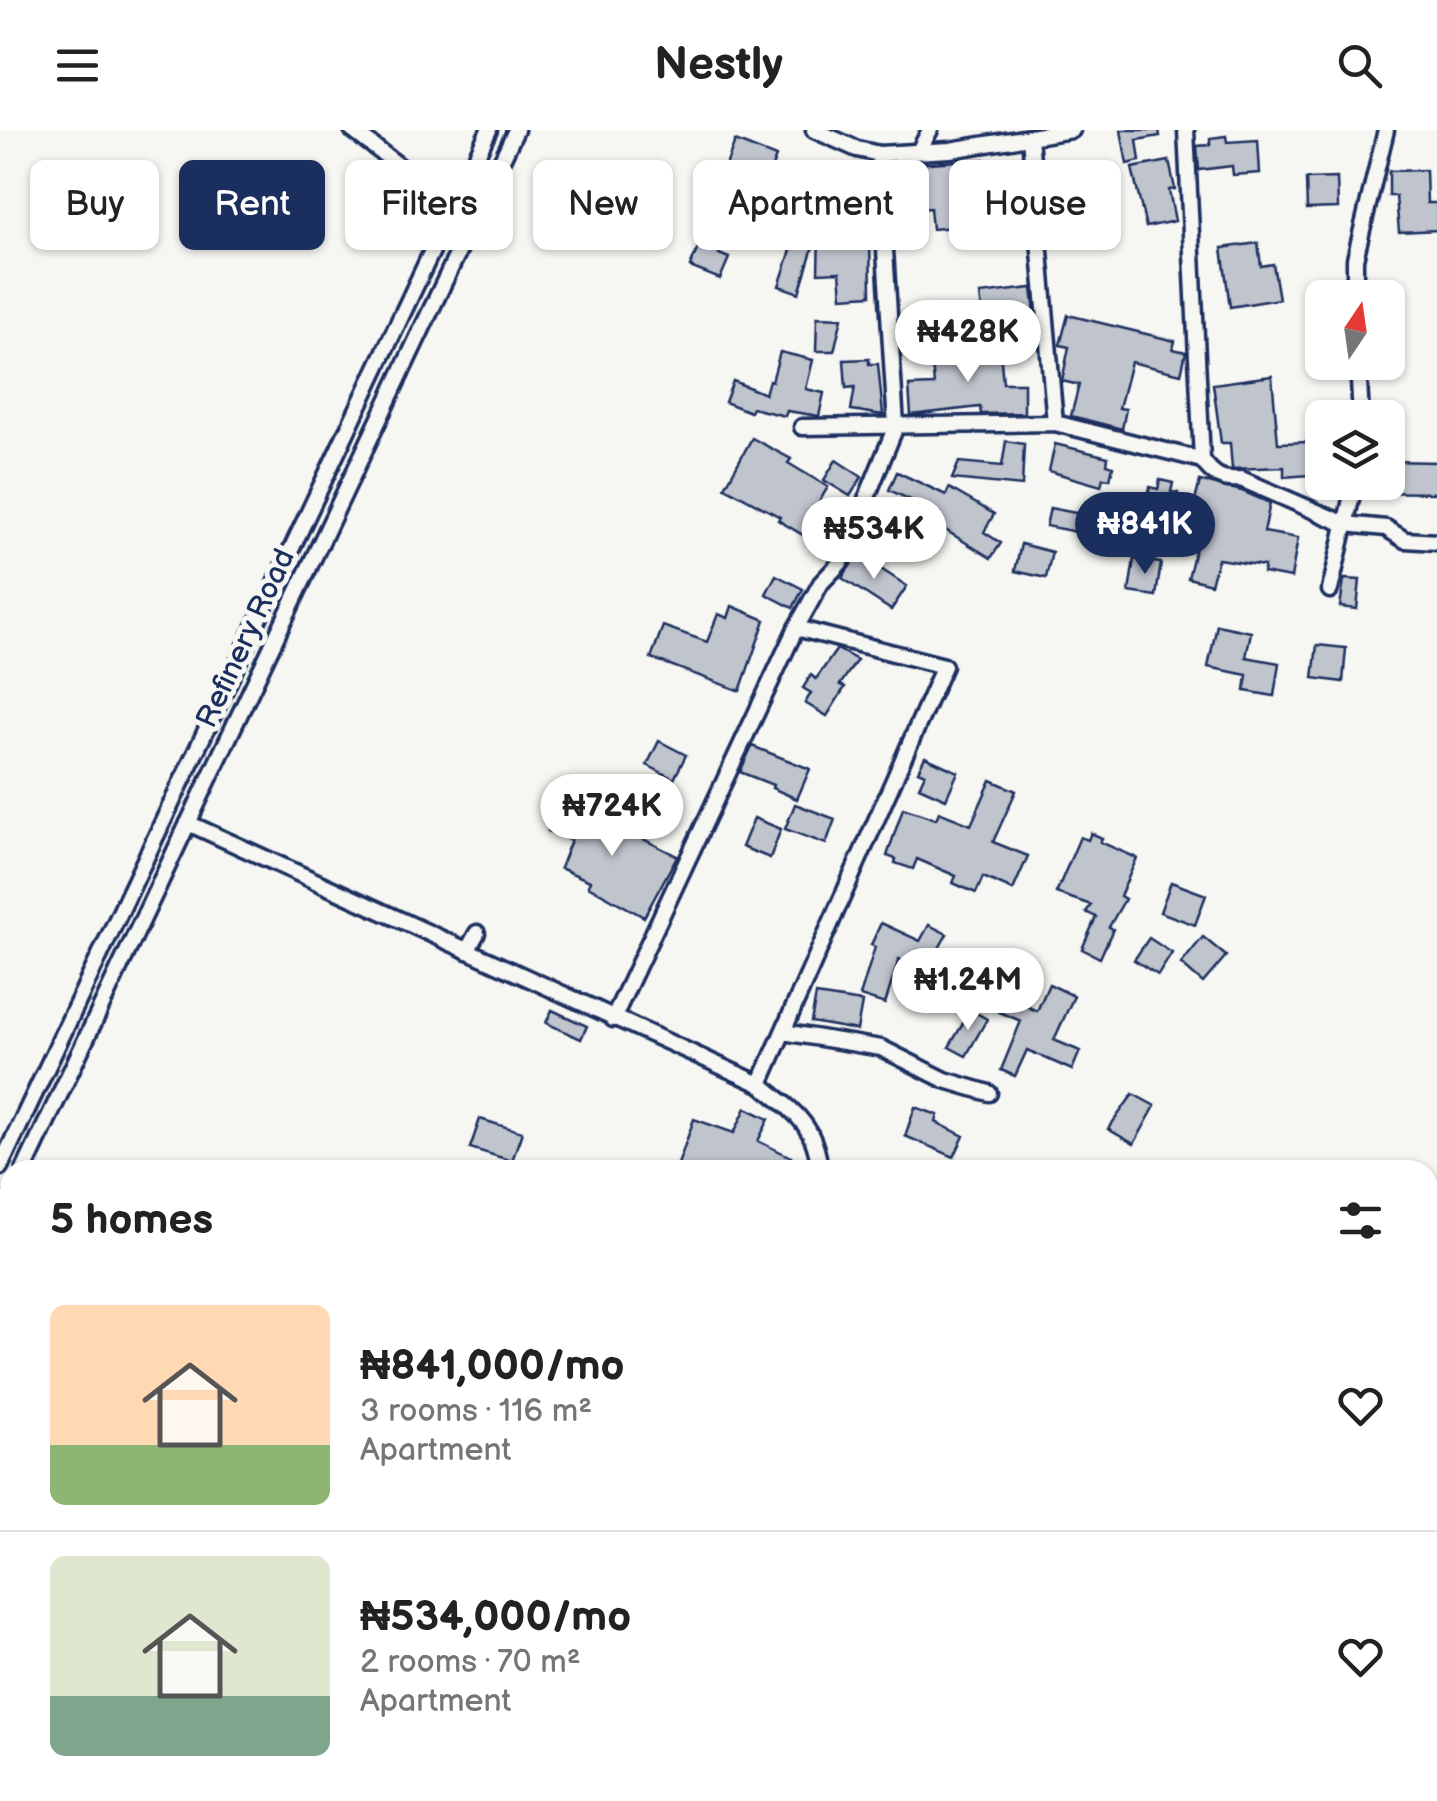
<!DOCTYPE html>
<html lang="en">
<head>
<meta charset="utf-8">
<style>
  :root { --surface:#fff; --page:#f6f6f6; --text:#222; --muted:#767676; --line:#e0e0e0; --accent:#1b2f5e }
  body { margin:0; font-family:"Balsamiq Sans",sans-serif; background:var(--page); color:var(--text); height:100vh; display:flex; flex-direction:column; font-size:38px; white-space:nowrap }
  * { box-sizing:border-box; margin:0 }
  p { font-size:32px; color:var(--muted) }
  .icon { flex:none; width:55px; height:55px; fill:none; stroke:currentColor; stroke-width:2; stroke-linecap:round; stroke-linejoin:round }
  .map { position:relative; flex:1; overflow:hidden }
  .details { position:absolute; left:0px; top:1030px; width:1438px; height:642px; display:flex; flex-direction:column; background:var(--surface); border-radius:30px 30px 0 0; box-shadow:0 2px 8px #0004 }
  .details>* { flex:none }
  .top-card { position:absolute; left:30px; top:30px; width:1378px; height:90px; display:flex; gap:20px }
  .needle { width:65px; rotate:13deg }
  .controls { position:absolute; left:1305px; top:150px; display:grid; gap:20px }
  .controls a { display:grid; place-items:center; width:100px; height:100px; border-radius:15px; background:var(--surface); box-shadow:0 2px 8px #0004; font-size:50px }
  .price { position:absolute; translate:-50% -85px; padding:0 22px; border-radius:35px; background:#fff; color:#222; font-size:32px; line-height:65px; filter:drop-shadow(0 2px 5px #0008) }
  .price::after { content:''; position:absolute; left:50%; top:60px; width:30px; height:22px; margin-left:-15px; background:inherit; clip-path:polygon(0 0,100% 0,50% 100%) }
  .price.current { background:var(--accent); color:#fff }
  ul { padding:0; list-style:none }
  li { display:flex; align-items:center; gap:30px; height:250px; padding:0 50px }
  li+li { border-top:2px solid var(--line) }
  li span { display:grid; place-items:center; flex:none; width:280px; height:200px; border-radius:15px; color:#555 }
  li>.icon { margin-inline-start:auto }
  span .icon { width:120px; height:120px; fill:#fffc; stroke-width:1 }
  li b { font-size:42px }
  h2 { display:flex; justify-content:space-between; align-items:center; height:120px; padding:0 50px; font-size:42px }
  .chip { padding:0 35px; border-radius:15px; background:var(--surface); box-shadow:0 2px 8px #0004; font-size:35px; line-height:90px }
  .chip.current { background:var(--accent); color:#fff }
  header { display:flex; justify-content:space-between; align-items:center; height:130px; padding:0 50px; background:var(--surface); font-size:45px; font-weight:600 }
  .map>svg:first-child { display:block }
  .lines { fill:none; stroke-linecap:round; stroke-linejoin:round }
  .stream { stroke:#717e99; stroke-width:5 }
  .building { fill:#c0c4cd; stroke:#1b2f5e; stroke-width:2.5 }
  .minor-casing { stroke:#1b2f5e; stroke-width:21 }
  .minor { stroke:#f6f6f2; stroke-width:14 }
  .labels { text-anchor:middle; stroke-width:10; stroke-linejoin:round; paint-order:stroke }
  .street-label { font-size:30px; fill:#1b2f5e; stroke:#f6f6f2 }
</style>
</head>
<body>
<header><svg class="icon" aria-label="menu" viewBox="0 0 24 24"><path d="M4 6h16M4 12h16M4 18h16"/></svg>Nestly<svg class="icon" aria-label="search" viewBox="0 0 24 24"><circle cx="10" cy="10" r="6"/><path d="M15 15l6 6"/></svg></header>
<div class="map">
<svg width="1437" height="1671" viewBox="0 0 1437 1671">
  <rect width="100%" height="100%" fill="#f6f6f2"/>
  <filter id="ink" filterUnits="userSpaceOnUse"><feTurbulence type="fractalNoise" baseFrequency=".01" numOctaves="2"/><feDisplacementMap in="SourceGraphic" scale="20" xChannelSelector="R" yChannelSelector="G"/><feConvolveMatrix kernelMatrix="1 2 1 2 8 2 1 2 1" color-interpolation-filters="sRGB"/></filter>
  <g filter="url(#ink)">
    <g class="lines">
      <!-- stream -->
      <g class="stream">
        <path d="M 1428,1255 L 1437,1247"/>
        <path d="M 1177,1671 L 1182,1662"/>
      </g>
    </g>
    <!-- building -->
    <g class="building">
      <path d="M 1121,0 L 1159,0 L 1160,6 L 1137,10 L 1140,31 L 1127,34 Z"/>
      <path d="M 1226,6 L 1227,12 L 1258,10 L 1260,43 L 1233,45 L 1232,36 L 1199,40 L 1197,16 L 1210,15 L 1210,8 Z"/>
      <path d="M 735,11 L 776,27 L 761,65 L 802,83 L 792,105 L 817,104 L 799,163 L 779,156 L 791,120 L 761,107 L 766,96 L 721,77 L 731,54 L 721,50 Z"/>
      <path d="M 984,29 L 987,59 L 951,62 L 955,97 L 932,99 L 930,78 L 920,79 L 918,63 L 892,67 L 890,36 Z"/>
      <path d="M 1169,31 L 1175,59 L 1169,60 L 1175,91 L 1146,97 L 1132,38 Z"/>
      <path d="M 1426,40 L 1427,73 L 1437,73 L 1437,100 L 1399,102 L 1396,66 L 1389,66 L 1389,41 Z"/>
      <path d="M 1337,48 L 1338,78 L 1307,79 L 1306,49 Z"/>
      <path d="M 851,62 L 865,63 L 861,108 L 870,108 L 871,165 L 842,167 L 840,142 L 818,143 L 819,104 L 830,103 L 834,63 Z"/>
      <path d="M 710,111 L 722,116 L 719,124 L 729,128 L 720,149 L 690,137 L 699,115 L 707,118 Z"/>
      <path d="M 1258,113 L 1261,136 L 1273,134 L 1279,169 L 1230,177 L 1222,118 Z"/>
      <path d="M 1032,158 L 1035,183 L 983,190 L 980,164 Z"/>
      <path d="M 1068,185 L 1175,211 L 1173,219 L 1186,222 L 1181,244 L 1131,232 L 1119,278 L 1126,279 L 1122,299 L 1071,286 L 1079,255 L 1062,251 L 1069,217 L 1060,215 Z"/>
      <path d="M 817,187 L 842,188 L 834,221 L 816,221 Z"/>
      <path d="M 962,219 L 962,222 L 1000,220 L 1003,253 L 1024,253 L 1024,283 L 981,284 L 980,277 L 911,285 L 909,256 L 934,255 L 931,222 Z"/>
      <path d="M 780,222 L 813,230 L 806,259 L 824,263 L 819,286 L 787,281 L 785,286 L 752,278 L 750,282 L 725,272 L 733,251 L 765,264 L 769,250 L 772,251 Z"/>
      <path d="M 869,229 L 869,234 L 878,234 L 883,285 L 851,280 L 855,257 L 846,258 L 844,230 Z"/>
      <path d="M 1272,246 L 1278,313 L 1310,312 L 1310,316 L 1322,316 L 1322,344 L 1284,347 L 1284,337 L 1232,339 L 1230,313 L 1221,313 L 1213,254 Z"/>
      <path d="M 752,308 L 791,329 L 788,333 L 828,357 L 810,387 L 840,405 L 831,422 L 778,390 L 780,387 L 725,357 Z"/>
      <path d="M 1006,311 L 1024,314 L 1022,356 L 952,349 L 959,332 L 1002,336 Z"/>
      <path d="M 1055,314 L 1108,327 L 1107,334 L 1113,336 L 1110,349 L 1103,348 L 1101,356 L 1049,341 Z"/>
      <path d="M 836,330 L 862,347 L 850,366 L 824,350 Z"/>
      <path d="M 1388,331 L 1437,332 L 1437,363 L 1364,362 L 1365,352 L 1388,352 Z"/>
      <path d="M 897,342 L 946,365 L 949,358 L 994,384 L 984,402 L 1001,413 L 991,428 L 934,393 L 940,384 L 889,360 Z"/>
      <path d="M 1160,350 L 1173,353 L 1171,362 L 1178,363 L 1169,400 L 1142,394 L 1150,357 L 1158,359 Z"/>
      <path d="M 1200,351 L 1242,361 L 1270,373 L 1264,402 L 1298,408 L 1291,448 L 1263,443 L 1264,436 L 1218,429 L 1211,454 L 1188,448 L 1200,400 L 1197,400 L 1202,377 L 1194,375 Z"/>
      <path d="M 1050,378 L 1081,384 L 1077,402 L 1046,396 Z"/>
      <path d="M 1021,414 L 1052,422 L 1046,448 L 1015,441 Z"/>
      <path d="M 858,424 L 907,456 L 891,480 L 842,448 Z"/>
      <path d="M 1134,429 L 1161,433 L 1156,466 L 1129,462 Z"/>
      <path d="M 776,445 L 803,459 L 793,478 L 766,464 Z"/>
      <path d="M 1344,449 L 1360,450 L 1357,479 L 1340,477 Z"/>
      <path d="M 732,476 L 765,490 L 740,561 L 651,528 L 663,496 L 707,512 L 718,484 L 728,488 Z"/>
      <path d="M 1217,495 L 1251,502 L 1246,527 L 1279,533 L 1274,566 L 1245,561 L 1247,545 L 1208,537 Z"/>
      <path d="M 1317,515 L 1346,518 L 1343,552 L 1313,548 Z"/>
      <path d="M 837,519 L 857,530 L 840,555 L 845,557 L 827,586 L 805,573 L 811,563 L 803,558 L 811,545 L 816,549 Z"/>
      <path d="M 659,611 L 686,625 L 674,649 L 647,635 Z"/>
      <path d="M 752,616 L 810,639 L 797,669 L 772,658 L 773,655 L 740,642 Z"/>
      <path d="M 925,627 L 958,642 L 946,669 L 919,657 L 925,644 L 918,641 Z"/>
      <path d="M 991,650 L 1016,661 L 993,712 L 1028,726 L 1013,760 L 983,747 L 976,763 L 953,753 L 956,746 L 917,729 L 913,739 L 895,733 L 896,729 L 887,726 L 903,678 L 936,689 L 939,682 L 971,695 Z"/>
      <path d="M 558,674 L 615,695 L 677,726 L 644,787 L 588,756 L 590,751 L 560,738 L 571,710 L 548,701 Z"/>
      <path d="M 795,674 L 835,689 L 826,714 L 785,699 Z"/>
      <path d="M 754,688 L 781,699 L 770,728 L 742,717 Z"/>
      <path d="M 1091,703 L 1102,708 L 1100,712 L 1137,728 L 1120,766 L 1125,769 L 1109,797 L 1113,799 L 1100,828 L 1082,819 L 1096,787 L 1086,782 L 1091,775 L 1056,763 L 1080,707 L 1088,710 Z"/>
      <path d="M 1171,752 L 1206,765 L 1195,795 L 1160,782 Z"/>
      <path d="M 881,793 L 920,811 L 929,795 L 947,804 L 925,843 L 899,829 L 885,874 L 860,866 L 875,817 L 871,815 Z"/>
      <path d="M 1203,807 L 1226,826 L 1203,853 L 1181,834 Z"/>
      <path d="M 1149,808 L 1172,823 L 1158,845 L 1134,830 Z"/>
      <path d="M 1049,854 L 1074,866 L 1054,910 L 1080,921 L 1072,940 L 1027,920 L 1015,946 L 1001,940 L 1021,891 L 997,881 L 1004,866 L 1037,881 Z"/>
      <path d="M 816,865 L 862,872 L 857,900 L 811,892 Z"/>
      <path d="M 552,880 L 587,896 L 581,909 L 546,893 Z"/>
      <path d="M 971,880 L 987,889 L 966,926 L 949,917 Z"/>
      <path d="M 1133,964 L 1155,976 L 1134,1014 L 1108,999 Z"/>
      <path d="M 915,977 L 938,985 L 936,992 L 964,1006 L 954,1027 L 905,1006 Z"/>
      <path d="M 746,978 L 769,989 L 758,1011 L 791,1027 L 784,1040 L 676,1040 L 694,989 L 734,1003 Z"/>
      <path d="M 480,989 L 522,1002 L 512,1031 L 470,1018 Z"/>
    </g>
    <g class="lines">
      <defs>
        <g id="minor">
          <path d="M 352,0 L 453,77"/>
          <path d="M 814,0 L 857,19 L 879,24 L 950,20 L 1072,0"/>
          <path d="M 1186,0 L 1202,330 C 1213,345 1221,351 1241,349 L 1345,394 L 1386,398 L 1405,410 L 1437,412"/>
          <path d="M 1030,7 L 1055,293"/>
          <path d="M 919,21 L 930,0"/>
          <path d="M 1355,168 L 1355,129 L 1386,0"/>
          <path d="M 1358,232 L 1361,288"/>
          <path d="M 802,297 L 1055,293 L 1202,330"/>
          <path d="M 1330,460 L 1355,352"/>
          <path d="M 188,693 L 760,954 C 794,982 815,993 820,1040"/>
          <path d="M 467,821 L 477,803"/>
          <path d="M 613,889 L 796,498 L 821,453 L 840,433 L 896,296 L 879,24"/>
          <path d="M 783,902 L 881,918 L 945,950 L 989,963"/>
          <path d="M 760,954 L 944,536 L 796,498"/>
          <path d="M 0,1037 L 489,0"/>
          <path d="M 24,1040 L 516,0"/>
          <path d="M 0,1090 L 10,1069"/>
          <path d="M 0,1400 L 10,1405"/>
          <path d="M 681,1662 L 698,1669"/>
          <path d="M 433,1671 L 436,1662"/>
        </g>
      </defs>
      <!-- minor casing -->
      <use href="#minor" class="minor-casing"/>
      <!-- minor -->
      <use href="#minor" class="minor"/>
    </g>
  </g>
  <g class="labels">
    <!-- street labels -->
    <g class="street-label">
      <text transform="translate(245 508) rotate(-65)" y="10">Refinery Road</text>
    </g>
  </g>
</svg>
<div class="controls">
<a><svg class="needle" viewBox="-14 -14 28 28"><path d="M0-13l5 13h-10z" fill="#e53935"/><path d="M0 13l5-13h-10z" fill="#767676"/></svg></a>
<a><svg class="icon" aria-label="layers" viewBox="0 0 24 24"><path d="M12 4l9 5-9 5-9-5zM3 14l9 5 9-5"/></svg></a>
</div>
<b class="price" style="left:968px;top:255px">₦428K</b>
<b class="price current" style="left:1145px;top:447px">₦841K</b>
<b class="price" style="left:874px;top:452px">₦534K</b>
<b class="price" style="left:612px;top:729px">₦724K</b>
<b class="price" style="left:968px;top:903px">₦1.24M</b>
<div class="top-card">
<a class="chip">Buy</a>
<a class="chip current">Rent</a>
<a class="chip">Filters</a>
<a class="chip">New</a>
<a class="chip">Apartment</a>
<a class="chip">House</a>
</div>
<section class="details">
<h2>5 homes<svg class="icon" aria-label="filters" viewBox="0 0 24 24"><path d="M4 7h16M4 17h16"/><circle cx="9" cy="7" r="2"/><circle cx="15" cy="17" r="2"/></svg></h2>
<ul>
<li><span style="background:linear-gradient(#ffd9b3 70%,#8fb573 0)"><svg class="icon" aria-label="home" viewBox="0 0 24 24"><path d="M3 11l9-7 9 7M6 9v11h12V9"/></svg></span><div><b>₦841,000/mo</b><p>3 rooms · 116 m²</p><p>Apartment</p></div><svg class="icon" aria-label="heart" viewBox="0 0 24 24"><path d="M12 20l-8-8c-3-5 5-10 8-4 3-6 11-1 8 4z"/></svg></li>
<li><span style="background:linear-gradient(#dfe7d0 70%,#7fa58c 0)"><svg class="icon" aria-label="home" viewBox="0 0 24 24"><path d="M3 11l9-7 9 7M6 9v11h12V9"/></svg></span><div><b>₦534,000/mo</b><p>2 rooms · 70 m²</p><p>Apartment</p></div><svg class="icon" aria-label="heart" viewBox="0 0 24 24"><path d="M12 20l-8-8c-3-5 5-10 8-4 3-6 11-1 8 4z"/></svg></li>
</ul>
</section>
</div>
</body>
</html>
